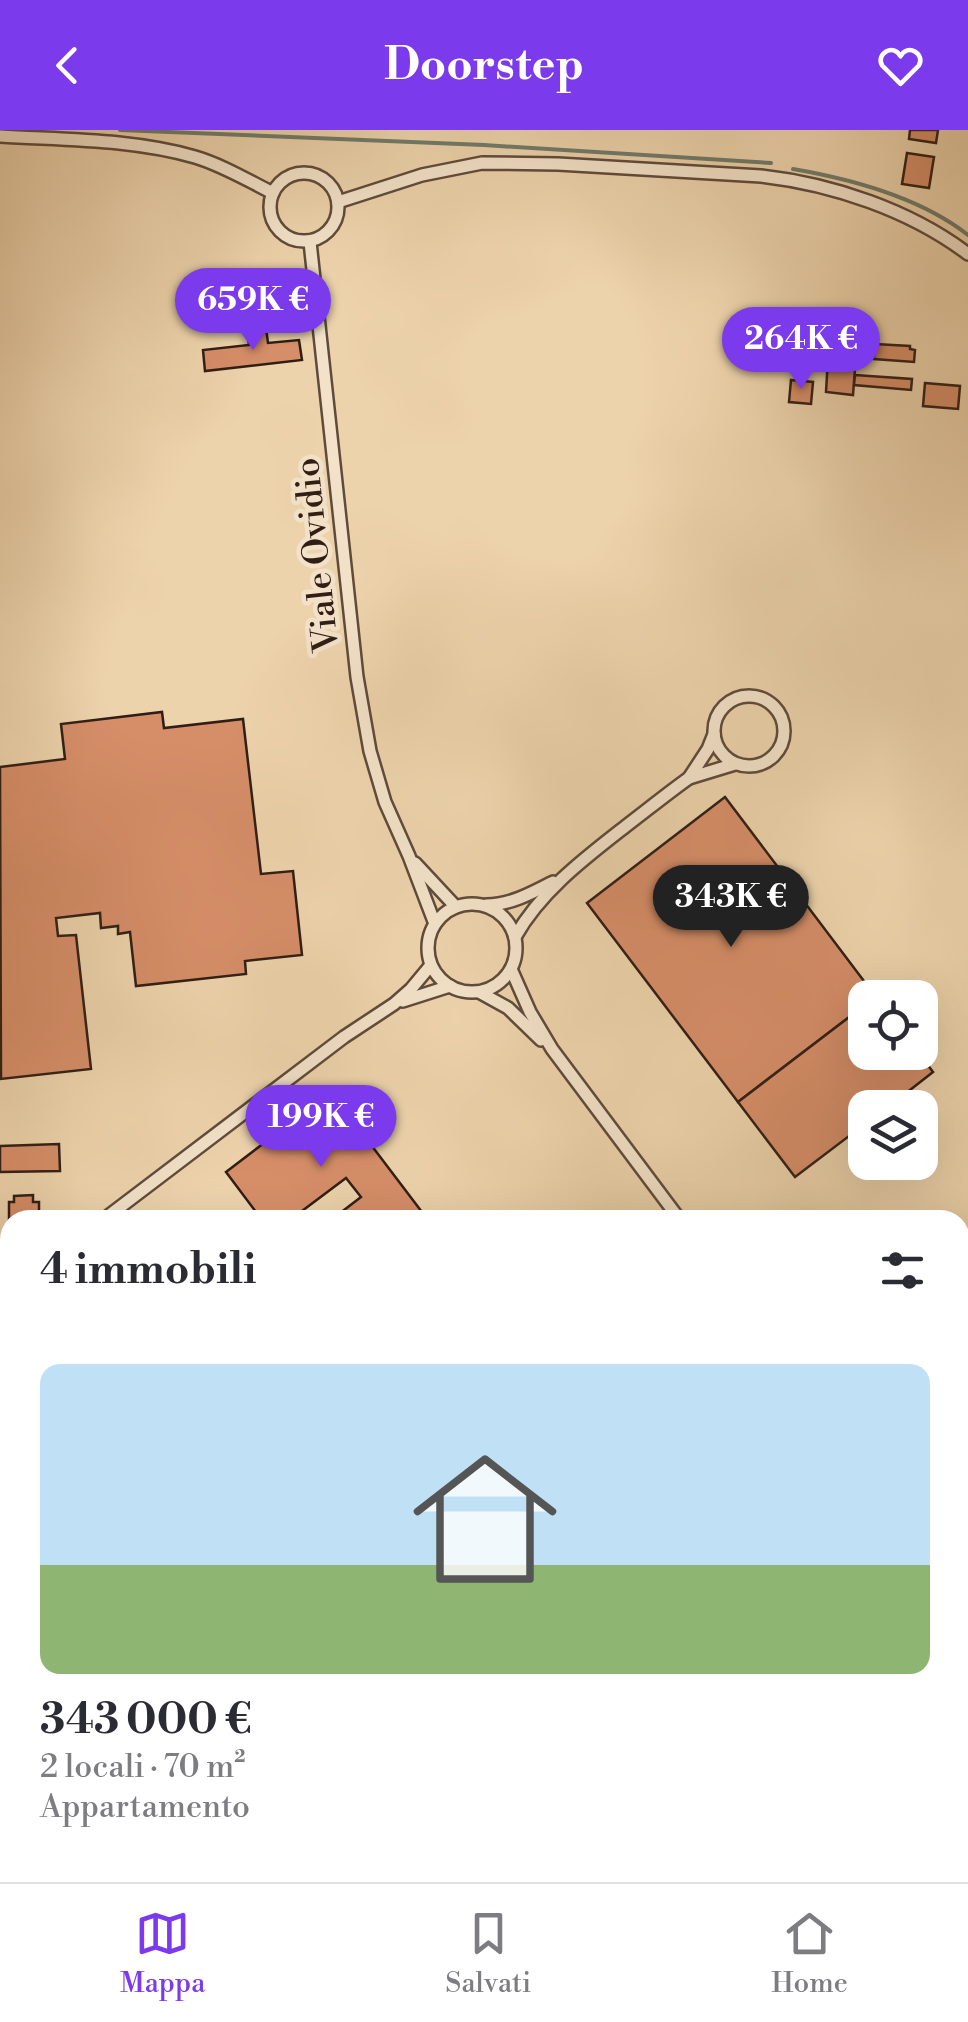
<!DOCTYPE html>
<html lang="it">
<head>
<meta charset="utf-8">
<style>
  :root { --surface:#fff; --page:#f7f7f7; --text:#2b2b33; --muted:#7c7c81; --line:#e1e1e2; --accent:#7c3aed }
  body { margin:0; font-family:"Libre Bodoni",serif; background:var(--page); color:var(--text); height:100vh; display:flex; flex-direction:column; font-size:38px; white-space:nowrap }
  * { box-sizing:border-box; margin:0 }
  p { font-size:32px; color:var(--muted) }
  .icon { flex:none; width:55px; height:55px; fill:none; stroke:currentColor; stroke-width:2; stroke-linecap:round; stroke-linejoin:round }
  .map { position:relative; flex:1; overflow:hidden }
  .drawer { position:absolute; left:0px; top:1080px; width:970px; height:672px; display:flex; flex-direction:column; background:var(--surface); border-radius:30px 30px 0 0; box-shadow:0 10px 40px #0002 }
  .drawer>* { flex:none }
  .fabs { position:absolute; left:848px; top:850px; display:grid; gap:20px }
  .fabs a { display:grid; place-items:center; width:90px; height:90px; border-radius:20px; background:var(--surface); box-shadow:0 10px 40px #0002; font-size:50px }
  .price { position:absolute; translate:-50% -85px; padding:0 22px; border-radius:35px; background:var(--accent); color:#fff; font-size:32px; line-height:65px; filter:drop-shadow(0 2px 5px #0008) }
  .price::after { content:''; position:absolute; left:50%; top:60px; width:30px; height:22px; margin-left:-15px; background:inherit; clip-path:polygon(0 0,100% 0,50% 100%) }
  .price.selected { background:#222; color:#fff }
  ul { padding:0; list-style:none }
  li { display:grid; align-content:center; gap:20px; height:530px; padding:0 40px }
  li span { display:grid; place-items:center; height:310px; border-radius:20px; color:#555 }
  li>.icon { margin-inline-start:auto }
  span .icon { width:180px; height:180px; fill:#fffc; stroke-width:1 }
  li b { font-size:42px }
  h2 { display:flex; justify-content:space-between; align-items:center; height:120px; padding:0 40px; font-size:42px }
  header { display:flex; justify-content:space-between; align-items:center; height:130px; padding:0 40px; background:var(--accent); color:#fff; font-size:45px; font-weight:700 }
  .menu { display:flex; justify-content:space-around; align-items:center; height:140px; border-top:2px solid var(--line); background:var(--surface); font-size:28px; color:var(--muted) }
  .menu a { display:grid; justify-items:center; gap:5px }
  .menu .selected { color:var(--accent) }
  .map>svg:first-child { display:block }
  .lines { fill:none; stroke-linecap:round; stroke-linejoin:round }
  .stream { stroke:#707b6b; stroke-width:4 }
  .building { fill:#d68e69; stroke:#301e15; stroke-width:2.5 }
  .minor-casing { stroke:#5f4b3b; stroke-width:16 }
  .tertiary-casing { stroke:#5f4b3b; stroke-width:19 }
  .minor { stroke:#f3e2c9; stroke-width:11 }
  .tertiary { stroke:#f3e2c9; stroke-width:14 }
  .labels { text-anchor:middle; stroke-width:9; stroke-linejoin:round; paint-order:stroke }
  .street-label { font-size:35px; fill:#301e15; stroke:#f3e2c9 }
</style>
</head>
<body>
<header><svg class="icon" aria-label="back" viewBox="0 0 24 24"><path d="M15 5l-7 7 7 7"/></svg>Doorstep<svg class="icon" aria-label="heart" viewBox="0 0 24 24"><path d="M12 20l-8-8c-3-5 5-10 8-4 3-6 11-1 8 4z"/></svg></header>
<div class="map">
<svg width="968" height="1752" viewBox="0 0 968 1752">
  <rect width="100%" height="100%" fill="#edd3ac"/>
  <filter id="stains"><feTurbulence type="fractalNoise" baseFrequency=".002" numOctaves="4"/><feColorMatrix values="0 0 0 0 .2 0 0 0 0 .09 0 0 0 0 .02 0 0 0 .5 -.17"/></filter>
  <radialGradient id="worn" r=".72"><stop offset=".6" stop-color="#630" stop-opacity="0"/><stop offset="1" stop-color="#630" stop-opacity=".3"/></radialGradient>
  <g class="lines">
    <!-- stream -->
    <g class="stream">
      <path d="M 120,0 L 484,15 L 771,33"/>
      <path d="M 793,39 C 851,49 921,68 968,105"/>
    </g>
  </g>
  <!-- building -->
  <g class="building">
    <path d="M 910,0 L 938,0 L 936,13 L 909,9 Z"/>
    <path d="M 907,23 L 934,27 L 929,58 L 902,54 Z"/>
    <path d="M 237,177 L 238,189 L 215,192 L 213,179 Z"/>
    <path d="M 266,198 L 268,213 L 299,210 L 302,230 L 205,241 L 203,220 L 249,215 L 247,200 Z"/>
    <path d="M 829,211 L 857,213 L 853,265 L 826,262 Z"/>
    <path d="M 857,213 L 910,216 L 910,219 L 915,220 L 914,232 L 874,229 L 874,221 L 863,220 L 862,235 L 856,234 Z"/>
    <path d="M 855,245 L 912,249 L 911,260 L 854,255 Z"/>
    <path d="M 791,250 L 813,252 L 811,274 L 789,272 Z"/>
    <path d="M 925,253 L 960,256 L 958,279 L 923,276 Z"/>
    <path d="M 162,582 L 164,598 L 243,589 L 261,744 L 293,741 L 302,825 L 245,831 L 246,844 L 136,856 L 130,802 L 118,804 L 118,796 L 101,798 L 100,783 L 56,788 L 58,806 L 76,805 L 91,939 L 1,949 L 0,637 L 65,629 L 61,594 Z"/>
    <path d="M 725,667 L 876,867 L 865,868 L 865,875 L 738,972 L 587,773 Z"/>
    <path d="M 865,875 L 865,922 L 918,922 L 933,942 L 887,978 L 865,978 L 865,994 L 795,1047 L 738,972 Z"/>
    <path d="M 334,966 L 428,1090 L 331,1090 L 361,1067 L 346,1048 L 290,1090 L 262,1090 L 226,1042 L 323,968 L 326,972 Z"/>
    <path d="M 59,1014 L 60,1041 L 0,1042 L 0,1016 Z"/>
    <path d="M 33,1065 L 33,1072 L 39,1072 L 39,1090 L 10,1090 L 9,1098 L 9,1072 L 14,1072 L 14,1066 Z"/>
    <path d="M 0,1220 L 10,1233 L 10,1290 L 0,1298 Z"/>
    <path d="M 10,1321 L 10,1416 L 0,1423 L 0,1329 Z"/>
    <path d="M 968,1324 L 968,1663 L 960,1663 L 960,1368 L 965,1326 Z"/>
    <path d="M 192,1742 L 249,1742 L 237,1752 L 200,1752 Z"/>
    <path d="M 728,1742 L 789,1742 L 788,1750 L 814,1752 L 727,1752 Z"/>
    <path d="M 817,1742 L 850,1742 L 849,1752 L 816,1752 Z"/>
  </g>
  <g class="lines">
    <defs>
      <g id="minor">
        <path d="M 0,6 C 65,10 132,9 195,27 C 222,35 247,50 273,63"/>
        <circle cx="304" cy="77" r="34"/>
        <path d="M 338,72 L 422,45 L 482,33 L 558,34 L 761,46 C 832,54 910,80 968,124"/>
        <path d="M 310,112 L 357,547 L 370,621 L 385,672 L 409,726 L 435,794"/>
        <circle cx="749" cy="601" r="35"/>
        <path d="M 714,604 L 708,619 L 689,648 L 735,634"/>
        <path d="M 415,733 L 456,777"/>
        <circle cx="472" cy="818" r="44"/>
        <path d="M 486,775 C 510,775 532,763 553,752"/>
        <path d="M 515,807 C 541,761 585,728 626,696 C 647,680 668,663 689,648"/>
        <path d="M 511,839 L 530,882 L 552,919 L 680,1090"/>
        <path d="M 479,862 L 508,878 L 541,910"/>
        <path d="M 403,871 L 450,856"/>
        <path d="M 103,1090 L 344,907 L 394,874 L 411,859 L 431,835"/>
        <path d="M 0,1169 L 10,1161"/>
        <path d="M 0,1471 L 10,1464"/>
        <path d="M 0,1707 L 10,1719"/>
        <path d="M 25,1742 L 30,1752"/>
      </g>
      <g id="tertiary">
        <path d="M 960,1234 L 968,1231"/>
        <path d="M 960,1255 L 968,1252"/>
        <path d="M 539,1752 L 551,1742"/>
      </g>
    </defs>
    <!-- minor casing -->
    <use href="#minor" class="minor-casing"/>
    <!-- tertiary casing -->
    <use href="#tertiary" class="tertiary-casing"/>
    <!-- minor -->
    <use href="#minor" class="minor"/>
    <!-- tertiary -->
    <use href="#tertiary" class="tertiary"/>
  </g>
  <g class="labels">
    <!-- street labels -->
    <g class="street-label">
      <text transform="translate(316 425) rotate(-96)" y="12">Viale Ovidio</text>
    </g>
  </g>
  <rect width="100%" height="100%" filter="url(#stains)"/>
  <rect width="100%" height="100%" fill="url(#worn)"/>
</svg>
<div class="fabs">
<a><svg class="icon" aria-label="locate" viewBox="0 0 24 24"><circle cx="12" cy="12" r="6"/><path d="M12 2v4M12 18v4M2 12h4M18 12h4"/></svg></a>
<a><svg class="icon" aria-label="layers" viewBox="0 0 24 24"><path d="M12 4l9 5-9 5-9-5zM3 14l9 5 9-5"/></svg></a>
</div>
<b class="price" style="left:253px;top:223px">659K €</b>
<b class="price" style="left:801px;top:262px">264K €</b>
<b class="price selected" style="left:731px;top:820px">343K €</b>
<b class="price" style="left:321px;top:1040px">199K €</b>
<section class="drawer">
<h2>4 immobili<svg class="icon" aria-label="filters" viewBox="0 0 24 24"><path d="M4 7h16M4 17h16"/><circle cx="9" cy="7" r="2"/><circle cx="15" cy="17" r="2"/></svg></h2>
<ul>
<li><span style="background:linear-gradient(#bfe0f5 65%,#8fb573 0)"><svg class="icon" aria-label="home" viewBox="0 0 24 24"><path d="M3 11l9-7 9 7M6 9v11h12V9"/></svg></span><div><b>343 000 €</b><p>2 locali · 70 m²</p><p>Appartamento</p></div></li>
</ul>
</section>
</div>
<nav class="menu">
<a class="selected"><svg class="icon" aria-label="map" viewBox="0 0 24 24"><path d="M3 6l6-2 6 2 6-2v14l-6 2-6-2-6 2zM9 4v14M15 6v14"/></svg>Mappa</a>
<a><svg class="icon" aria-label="saved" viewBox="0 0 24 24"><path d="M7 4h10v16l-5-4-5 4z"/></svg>Salvati</a>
<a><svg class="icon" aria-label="home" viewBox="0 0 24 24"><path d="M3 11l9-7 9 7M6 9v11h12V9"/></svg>Home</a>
</nav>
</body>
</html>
